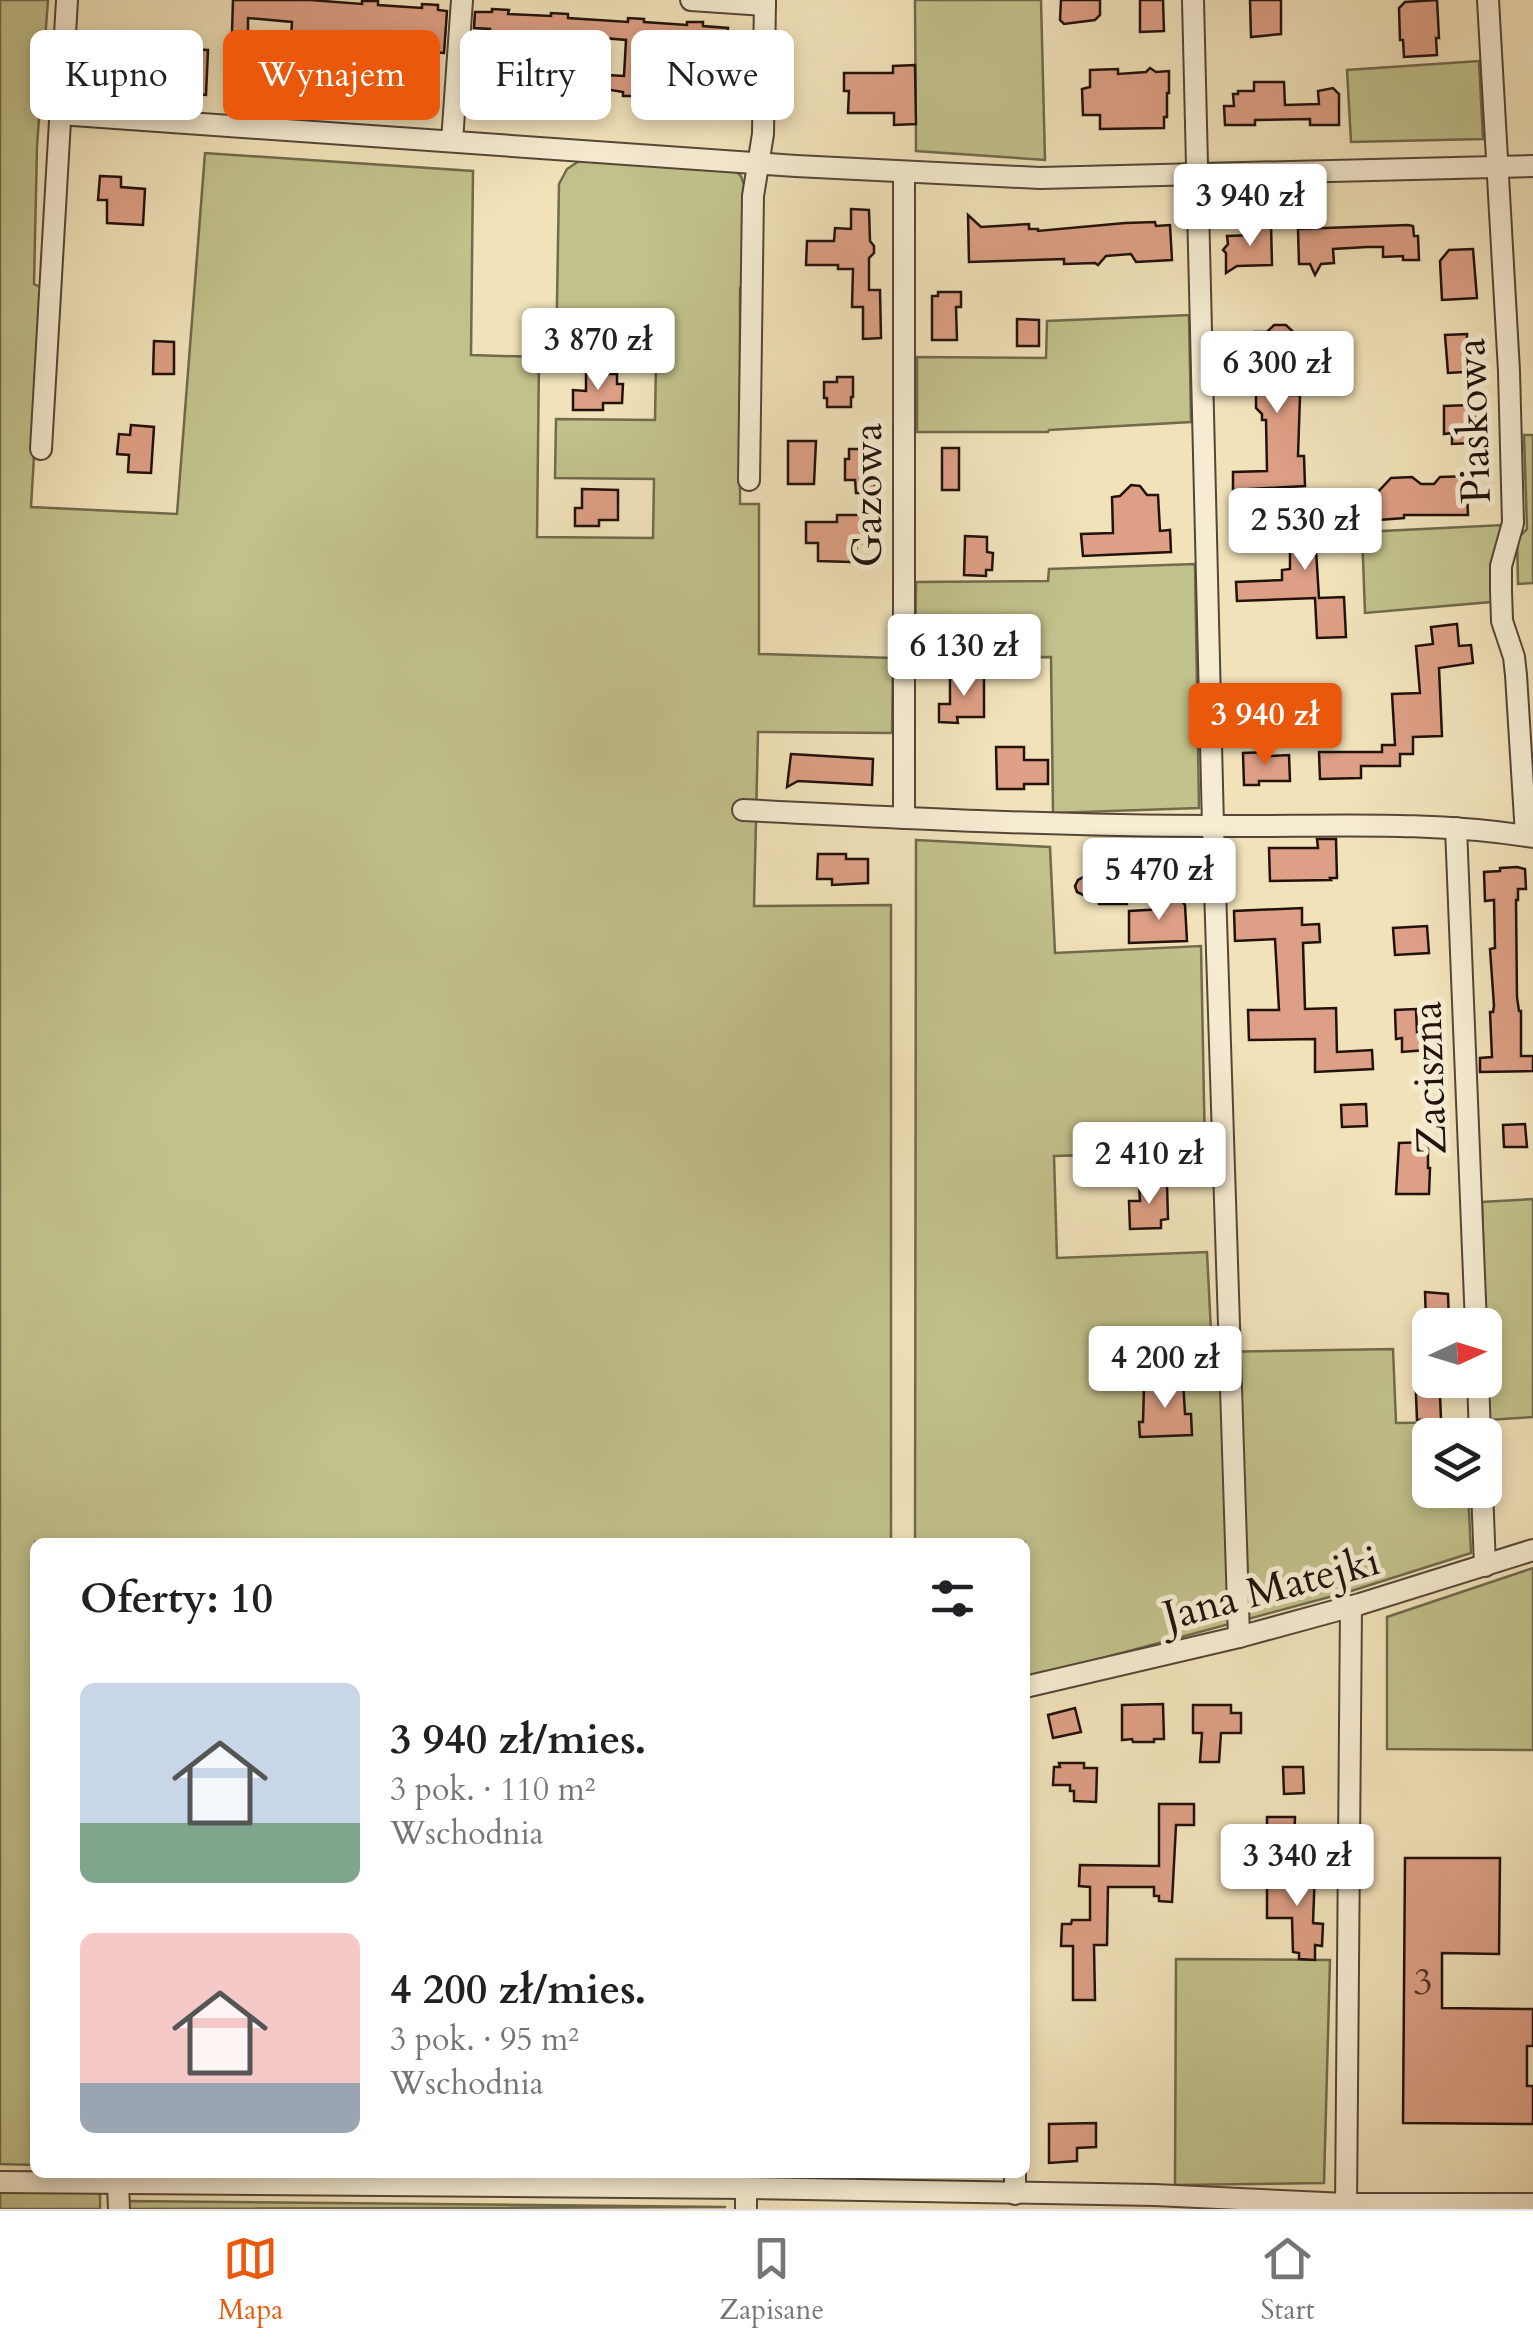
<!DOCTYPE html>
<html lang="pl">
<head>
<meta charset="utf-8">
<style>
  :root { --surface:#fff; --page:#f6f6f6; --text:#202124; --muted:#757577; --line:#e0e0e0; --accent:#ea580c }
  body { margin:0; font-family:Cardo,serif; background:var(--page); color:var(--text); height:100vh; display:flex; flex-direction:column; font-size:38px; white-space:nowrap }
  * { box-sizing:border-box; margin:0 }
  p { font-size:32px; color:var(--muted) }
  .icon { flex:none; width:55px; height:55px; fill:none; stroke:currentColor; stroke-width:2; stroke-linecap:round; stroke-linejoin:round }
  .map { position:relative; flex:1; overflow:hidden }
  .sheet { position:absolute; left:30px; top:1538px; width:1000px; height:640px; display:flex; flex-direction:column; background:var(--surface); border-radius:15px; box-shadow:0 5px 15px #0003 }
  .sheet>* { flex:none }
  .guide { position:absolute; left:30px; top:30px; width:1000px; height:90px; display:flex; gap:20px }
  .needle { width:65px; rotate:86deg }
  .controls { position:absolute; left:1412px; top:1308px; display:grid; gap:20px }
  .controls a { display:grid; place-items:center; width:90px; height:90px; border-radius:15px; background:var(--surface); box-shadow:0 5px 15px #0003; font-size:50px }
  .price { position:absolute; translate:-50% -85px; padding:0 22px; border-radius:10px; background:#fff; color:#222; font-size:32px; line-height:65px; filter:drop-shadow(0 2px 5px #0008) }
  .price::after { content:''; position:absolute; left:50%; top:60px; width:30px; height:22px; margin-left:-15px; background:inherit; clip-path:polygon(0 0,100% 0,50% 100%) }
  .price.active { background:var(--accent); color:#fff }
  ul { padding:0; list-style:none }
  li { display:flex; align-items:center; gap:30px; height:250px; padding:0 50px }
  li span { display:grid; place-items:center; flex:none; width:280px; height:200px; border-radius:15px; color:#555 }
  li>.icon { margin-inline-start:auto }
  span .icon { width:120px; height:120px; fill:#fffc; stroke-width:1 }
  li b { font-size:42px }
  h2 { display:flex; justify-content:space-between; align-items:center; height:120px; padding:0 50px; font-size:42px }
  .pill { padding:0 35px; border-radius:15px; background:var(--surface); box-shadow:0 5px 15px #0003; font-size:35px; line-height:90px }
  .pill.active { background:var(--accent); color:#fff }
  .tab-bar { display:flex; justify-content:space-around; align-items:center; height:140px; border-top:2px solid var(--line); background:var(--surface); font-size:28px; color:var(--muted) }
  .tab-bar a { display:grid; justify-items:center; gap:5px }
  .tab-bar .active { color:var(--accent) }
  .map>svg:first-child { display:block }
  .green { fill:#c1c18b; stroke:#716a4c; stroke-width:2.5 }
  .building { fill:#dd9f85; stroke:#21120c; stroke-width:2.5; fill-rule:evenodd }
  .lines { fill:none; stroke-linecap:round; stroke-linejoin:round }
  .minor-casing { stroke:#554638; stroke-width:24 }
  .minor { stroke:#f6ecd2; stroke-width:20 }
  .labels { text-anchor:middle; stroke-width:10; stroke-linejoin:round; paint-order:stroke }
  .number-label { font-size:38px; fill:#50352a }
  .street-label { font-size:42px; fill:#21120c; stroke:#f6ecd2 }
</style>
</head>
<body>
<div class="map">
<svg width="1533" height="2209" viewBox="0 0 1533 2209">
  <rect width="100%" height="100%" fill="#f1e2ba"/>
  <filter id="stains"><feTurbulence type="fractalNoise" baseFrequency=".002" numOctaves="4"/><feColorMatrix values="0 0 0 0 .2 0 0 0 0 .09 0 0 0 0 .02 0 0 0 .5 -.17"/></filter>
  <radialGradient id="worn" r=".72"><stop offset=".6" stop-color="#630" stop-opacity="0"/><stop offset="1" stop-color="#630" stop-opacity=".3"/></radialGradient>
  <!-- green -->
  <g class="green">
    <path d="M 0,0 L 48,0 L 37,146 L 34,284 L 44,289 L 31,507 L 177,514 L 205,153 L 473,171 L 471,355 L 539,357 L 537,537 L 653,538 L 654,479 L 555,478 L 556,419 L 655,420 L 656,361 L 556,360 L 559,184 L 567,169 L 579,161 L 734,170 L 741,176 L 744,185 L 745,287 L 740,288 L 740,504 L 759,504 L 759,654 L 893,658 L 892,733 L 758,732 L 754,906 L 891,905 L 891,1542 L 35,1542 L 35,2165 L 0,2164 Z"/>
    <path d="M 915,0 L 1041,0 L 1045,160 L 916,151 Z"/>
    <path d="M 1479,61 L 1483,139 L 1351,142 L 1347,70 Z"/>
    <path d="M 1189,315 L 1191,422 L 1049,430 L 1048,432 L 917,432 L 917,357 L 1046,358 L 1047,321 Z"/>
    <path d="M 1524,435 L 1533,435 L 1533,583 L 1518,584 L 1517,539 L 1527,529 Z"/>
    <path d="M 1503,525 L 1492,560 L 1491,602 L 1365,613 L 1362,532 Z"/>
    <path d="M 1195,564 L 1199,808 L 1053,813 L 1051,657 L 915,658 L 916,582 L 1048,581 L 1049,569 Z"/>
    <path d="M 916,840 L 1050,847 L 1055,953 L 1201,946 L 1205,1152 L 1054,1156 L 1057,1258 L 1207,1252 L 1212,1352 L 1393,1349 L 1396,1423 L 1465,1422 L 1466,1435 L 1430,1435 L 1430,1490 L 1468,1490 L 1471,1553 L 1348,1592 L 1025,1679 L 1025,1542 L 915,1542 Z"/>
    <path d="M 1533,1199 L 1533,1417 L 1488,1420 L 1482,1202 Z"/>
    <path d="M 1533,1568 L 1533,1750 L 1387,1749 L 1387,1617 Z"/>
    <path d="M 1176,1959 L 1330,1960 L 1324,2183 L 1175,2185 Z"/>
    <path d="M 0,2190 L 100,2191 L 100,2209 L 0,2209 Z"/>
    <path d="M 127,2201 L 726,2207 L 128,2209 Z"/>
  </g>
  <!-- building -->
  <g class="building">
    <path d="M 233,0 L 310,0 L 362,4 L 362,1 L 378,1 L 378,5 L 422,8 L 422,4 L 438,5 L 438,10 L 447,11 L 444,53 L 401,50 L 399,77 L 374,75 L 374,80 L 358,79 L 358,75 L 305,71 L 305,75 L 288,74 L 289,70 L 271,70 L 272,53 L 290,55 L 292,22 L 248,18 L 248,33 L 232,32 Z"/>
    <path d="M 1061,0 L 1100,0 L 1100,15 L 1095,20 L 1064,24 L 1060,20 Z"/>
    <path d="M 1140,0 L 1163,0 L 1164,31 L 1140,32 Z"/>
    <path d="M 1250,0 L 1281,0 L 1281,34 L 1251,37 Z"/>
    <path d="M 1437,0 L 1439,38 L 1436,38 L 1437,55 L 1404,57 L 1403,40 L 1400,40 L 1399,8 L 1405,2 Z"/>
    <path d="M 492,9 L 509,10 L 508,14 L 551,16 L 551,13 L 568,14 L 568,18 L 628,22 L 628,18 L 644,19 L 644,22 L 687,25 L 687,22 L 703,22 L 703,26 L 728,28 L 726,49 L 702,47 L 701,62 L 666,60 L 664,94 L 639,92 L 639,96 L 623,96 L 623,92 L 605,89 L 563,88 L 563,92 L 546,91 L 547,87 L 528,86 L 529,70 L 547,71 L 549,38 L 507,35 L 506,49 L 489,48 L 490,29 L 474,28 L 475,12 L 492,12 ZM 591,37 L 626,40 L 624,76 L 589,74 Z"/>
    <path d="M 183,49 L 208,50 L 206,95 L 181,93 Z"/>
    <path d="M 915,65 L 916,124 L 894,125 L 894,113 L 848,113 L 849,91 L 844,91 L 844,73 L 893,73 L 893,66 Z"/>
    <path d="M 1150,68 L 1156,72 L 1169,71 L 1169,93 L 1167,93 L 1167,117 L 1164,117 L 1164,128 L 1100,129 L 1100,115 L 1083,115 L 1082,89 L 1090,87 L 1090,70 L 1118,69 L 1118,74 L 1146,72 Z"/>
    <path d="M 1254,82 L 1284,82 L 1285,105 L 1319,104 L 1318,91 L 1333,88 L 1339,94 L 1339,125 L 1310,125 L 1310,119 L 1255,120 L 1255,125 L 1225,125 L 1224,106 L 1234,106 L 1233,94 L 1238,94 L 1238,91 L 1254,91 Z"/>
    <path d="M 100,176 L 121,177 L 121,187 L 145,189 L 143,225 L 107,223 L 107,200 L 98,200 Z"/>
    <path d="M 851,209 L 869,210 L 870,241 L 874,246 L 874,253 L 869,258 L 869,290 L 880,290 L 881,338 L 863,339 L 863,307 L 852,307 L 853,269 L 838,269 L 838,265 L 806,265 L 807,241 L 834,241 L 835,228 L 851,229 Z"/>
    <path d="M 968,215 L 981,227 L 1029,224 L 1029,229 L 1038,229 L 1038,231 L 1125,223 L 1155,222 L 1156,226 L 1170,225 L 1172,260 L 1136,262 L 1131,254 L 1106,256 L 1098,265 L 1095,263 L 1064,264 L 1064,259 L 969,262 Z"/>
    <path d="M 1271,224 L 1272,265 L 1237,266 L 1226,273 L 1226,253 L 1223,250 L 1228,244 L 1227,236 L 1253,235 L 1253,225 Z"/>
    <path d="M 1408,225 L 1413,226 L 1414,236 L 1418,236 L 1419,260 L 1403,260 L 1403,256 L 1383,257 L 1383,247 L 1367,247 L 1333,249 L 1334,263 L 1321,264 L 1315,275 L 1310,264 L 1299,264 L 1298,229 Z"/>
    <path d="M 1473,249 L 1477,298 L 1442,300 L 1440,261 L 1449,250 Z"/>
    <path d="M 938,292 L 961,292 L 961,307 L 956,307 L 957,340 L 932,340 L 932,296 L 938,296 Z"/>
    <path d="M 1017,319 L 1039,320 L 1039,346 L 1017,346 Z"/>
    <path d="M 1274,325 L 1286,325 L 1306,344 L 1289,344 L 1290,359 L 1287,359 L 1288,395 L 1300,395 L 1298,456 L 1304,456 L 1305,486 L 1233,490 L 1233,472 L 1267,471 L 1266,420 L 1262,420 L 1262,414 L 1256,408 L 1256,394 L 1267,390 L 1266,360 L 1256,360 L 1255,332 L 1267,332 Z"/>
    <path d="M 1467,334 L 1467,345 L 1473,345 L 1474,350 L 1479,350 L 1480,371 L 1448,373 L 1445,335 Z"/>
    <path d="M 154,341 L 174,342 L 174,374 L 153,374 Z"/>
    <path d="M 586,374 L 617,374 L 617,384 L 623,384 L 622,403 L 603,403 L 603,410 L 573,410 L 573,390 L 586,391 Z"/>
    <path d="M 837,377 L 853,377 L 853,397 L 851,397 L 851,407 L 827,407 L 827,398 L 824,398 L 824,382 L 837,382 Z"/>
    <path d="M 1471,405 L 1472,415 L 1475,415 L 1476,439 L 1470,439 L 1470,443 L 1452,444 L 1452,433 L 1444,434 L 1444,406 Z"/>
    <path d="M 131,425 L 154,427 L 151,473 L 128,472 L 129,455 L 117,454 L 119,434 L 130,435 Z"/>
    <path d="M 788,441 L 816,441 L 814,484 L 788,484 Z"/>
    <rect x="942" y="448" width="17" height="42"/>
    <path d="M 849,449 L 875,449 L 875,493 L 856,493 L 855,480 L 845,480 L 845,459 L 849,459 Z"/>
    <path d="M 1471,476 L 1472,491 L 1467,492 L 1468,515 L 1404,515 L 1404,518 L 1379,520 L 1377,493 L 1391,478 L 1412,477 L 1421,484 L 1434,484 L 1440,477 Z"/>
    <path d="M 1131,485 L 1140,486 L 1147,495 L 1158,495 L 1160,531 L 1170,530 L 1171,552 L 1083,556 L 1081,534 L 1113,533 L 1112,497 L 1120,496 Z"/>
    <path d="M 582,489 L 618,490 L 618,520 L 599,520 L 599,526 L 575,526 L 575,508 L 582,508 Z"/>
    <path d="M 1333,506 L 1334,549 L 1316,550 L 1319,598 L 1344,597 L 1346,637 L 1317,638 L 1315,598 L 1237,601 L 1236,582 L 1282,580 L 1282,570 L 1290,569 L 1290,542 L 1293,542 L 1293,532 L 1296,532 L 1296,512 L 1301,507 Z"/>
    <path d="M 837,515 L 865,515 L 865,543 L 857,543 L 856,554 L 850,550 L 850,562 L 818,561 L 818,543 L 806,543 L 806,522 L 837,522 Z"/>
    <path d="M 965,536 L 987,537 L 987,552 L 993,553 L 992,570 L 986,570 L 986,576 L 964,575 Z"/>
    <path d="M 1457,624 L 1459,646 L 1471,645 L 1473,663 L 1439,668 L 1442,736 L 1413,737 L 1413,754 L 1400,754 L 1400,766 L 1361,766 L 1361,778 L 1320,779 L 1319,752 L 1382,752 L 1382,745 L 1395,745 L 1392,694 L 1420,693 L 1416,646 L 1433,644 L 1431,627 Z"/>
    <path d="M 965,671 L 971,677 L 984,677 L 984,717 L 957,717 L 958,723 L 939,722 L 939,704 L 950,704 L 950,677 L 960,677 Z"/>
    <path d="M 996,747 L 1024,747 L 1024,760 L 1048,760 L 1048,784 L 1024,784 L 1024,789 L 997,789 Z"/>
    <path d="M 1268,752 L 1268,756 L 1289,755 L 1290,781 L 1259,781 L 1259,785 L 1244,785 L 1243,753 Z"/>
    <path d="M 791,754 L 873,759 L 872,785 L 798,781 L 787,787 Z"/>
    <path d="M 1317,839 L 1336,839 L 1337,878 L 1330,878 L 1331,880 L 1270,881 L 1269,848 L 1318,848 Z"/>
    <path d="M 818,854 L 846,854 L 846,859 L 868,859 L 868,883 L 832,885 L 832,879 L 817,879 Z"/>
    <path d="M 1126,863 L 1127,904 L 1099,904 L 1099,901 L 1090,901 L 1090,898 L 1077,892 L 1075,886 L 1078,880 L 1093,872 L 1099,872 L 1099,864 Z"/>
    <path d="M 1517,867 L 1525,869 L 1526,889 L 1518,889 L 1518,900 L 1516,900 L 1517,997 L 1519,1011 L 1521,1011 L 1521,1056 L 1533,1056 L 1533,1071 L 1480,1072 L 1480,1058 L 1492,1057 L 1490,1012 L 1493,1012 L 1494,1006 L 1490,949 L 1495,948 L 1494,900 L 1485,901 L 1484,872 L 1500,871 L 1500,868 Z"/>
    <path d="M 1174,890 L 1185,905 L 1187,941 L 1129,943 L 1129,911 L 1164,909 Z"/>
    <path d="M 1302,908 L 1302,925 L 1319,924 L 1320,942 L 1303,943 L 1305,1009 L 1336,1008 L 1337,1052 L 1372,1050 L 1373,1069 L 1315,1072 L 1315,1039 L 1249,1040 L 1248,1010 L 1279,1010 L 1275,939 L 1235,941 L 1234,911 Z"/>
    <path d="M 1427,926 L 1429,953 L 1395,955 L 1393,928 Z"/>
    <path d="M 1416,1009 L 1417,1032 L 1425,1031 L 1426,1050 L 1402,1052 L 1402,1038 L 1396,1039 L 1395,1010 Z"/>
    <path d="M 1366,1104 L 1367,1126 L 1342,1127 L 1341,1105 Z"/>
    <path d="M 1525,1124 L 1527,1147 L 1504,1147 L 1503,1125 Z"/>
    <path d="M 1428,1142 L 1428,1168 L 1430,1168 L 1429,1194 L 1396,1194 L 1399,1143 Z"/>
    <path d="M 1167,1184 L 1168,1219 L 1161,1220 L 1161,1228 L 1130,1229 L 1129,1201 L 1140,1201 L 1139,1185 Z"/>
    <path d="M 1425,1292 L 1448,1294 L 1449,1320 L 1426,1320 Z"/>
    <path d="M 1430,1370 L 1430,1380 L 1445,1380 L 1446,1396 L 1440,1396 L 1441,1419 L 1417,1420 L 1415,1371 Z"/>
    <path d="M 1183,1380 L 1185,1414 L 1191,1414 L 1192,1435 L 1140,1437 L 1139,1422 L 1143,1422 L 1144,1387 L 1163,1386 L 1163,1381 Z"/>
    <path d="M 1163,1704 L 1164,1739 L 1154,1739 L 1154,1742 L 1133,1742 L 1132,1739 L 1122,1740 L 1122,1705 Z"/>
    <path d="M 1193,1705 L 1231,1705 L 1231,1713 L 1241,1713 L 1241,1733 L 1221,1733 L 1219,1762 L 1200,1762 L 1202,1733 L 1193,1733 Z"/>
    <path d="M 1075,1708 L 1081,1732 L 1053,1738 L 1048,1715 Z"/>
    <path d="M 1059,1763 L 1084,1763 L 1084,1768 L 1097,1768 L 1096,1802 L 1074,1801 L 1074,1791 L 1070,1791 L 1070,1785 L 1053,1785 L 1054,1767 L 1060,1767 Z"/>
    <path d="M 1283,1767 L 1303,1767 L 1304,1793 L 1284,1794 Z"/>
    <path d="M 1159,1804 L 1194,1804 L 1194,1825 L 1176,1825 L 1172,1902 L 1159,1901 L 1159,1896 L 1154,1896 L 1154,1887 L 1108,1887 L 1107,1945 L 1094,1945 L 1095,2000 L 1073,2000 L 1073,1946 L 1061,1946 L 1062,1924 L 1071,1924 L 1072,1920 L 1090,1920 L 1090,1887 L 1079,1886 L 1080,1865 L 1159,1866 Z"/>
    <path d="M 1267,1817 L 1295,1817 L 1294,1846 L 1271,1845 L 1261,1835 L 1267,1829 Z"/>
    <path d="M 1405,1858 L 1500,1858 L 1499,1954 L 1442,1953 L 1442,2008 L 1533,2009 L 1533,2046 L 1527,2046 L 1527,2086 L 1533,2086 L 1533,2124 L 1403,2123 Z"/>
    <path d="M 1280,1869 L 1315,1870 L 1313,1923 L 1323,1924 L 1322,1946 L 1315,1945 L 1315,1960 L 1299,1959 L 1299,1953 L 1293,1952 L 1292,1918 L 1267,1918 L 1267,1887 L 1279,1887 Z"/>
    <path d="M 1096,2123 L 1096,2147 L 1077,2148 L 1077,2161 L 1049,2163 L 1049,2124 Z"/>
  </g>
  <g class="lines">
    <defs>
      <g id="minor">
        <path d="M 691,0 L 765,5"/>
        <path d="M 1193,0 L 1213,826 L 1239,1637"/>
        <path d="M 1488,0 L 1509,371 L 1513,523 L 1501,566 L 1501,590 L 1502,621 L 1514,657 L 1516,675 L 1526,835"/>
        <path d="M 59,114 L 796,166 L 1040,178 L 1533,166"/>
        <path d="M 452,141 L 462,0"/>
        <path d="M 904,172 L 904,818"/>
        <path d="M 41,449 L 67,0"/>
        <path d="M 749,480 L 753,196 L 763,134 L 765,0"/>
        <path d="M 743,810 C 899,818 1057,826 1214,826 C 1321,827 1427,820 1533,837"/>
        <path d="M 1456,828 L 1476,1325"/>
        <path d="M 1478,1380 L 1480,1435"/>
        <path d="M 1482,1490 L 1485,1566"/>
        <path d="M 1025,1687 L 1239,1637 L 1360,1604 L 1533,1550"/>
        <path d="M 0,2182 L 746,2188 L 1155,2195 L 1346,2204 L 1533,2204"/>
        <path d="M 118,2183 L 119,2209"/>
        <path d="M 1015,2194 L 1015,2172"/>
        <path d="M 746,2209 L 746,2188"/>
        <path d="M 1346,2209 L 1351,1606"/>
      </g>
    </defs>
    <!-- minor casing -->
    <use href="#minor" class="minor-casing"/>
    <!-- minor -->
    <use href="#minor" class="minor"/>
  </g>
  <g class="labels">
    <!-- number labels -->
    <g class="number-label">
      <text x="1423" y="1994">3</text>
    </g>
    <!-- street labels -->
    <g class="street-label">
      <text transform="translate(1472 421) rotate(-92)" y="15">Piaskowa</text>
      <text transform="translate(866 495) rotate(-90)" y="15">Gazowa</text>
      <text transform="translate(1428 1078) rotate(-92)" y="15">Zaciszna</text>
      <text transform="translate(1271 1587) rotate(-15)" y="15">Jana Matejki</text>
    </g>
  </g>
  <rect width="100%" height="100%" filter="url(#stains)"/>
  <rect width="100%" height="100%" fill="url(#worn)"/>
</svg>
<div class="controls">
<a><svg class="needle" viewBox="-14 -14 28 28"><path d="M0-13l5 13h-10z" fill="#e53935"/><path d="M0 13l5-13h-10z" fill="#757577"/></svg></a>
<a><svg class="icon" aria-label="layers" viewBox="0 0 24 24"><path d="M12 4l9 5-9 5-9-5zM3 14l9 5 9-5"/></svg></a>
</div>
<b class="price" style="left:1250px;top:249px">3 940 zł</b>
<b class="price" style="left:598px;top:393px">3 870 zł</b>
<b class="price" style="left:1277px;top:416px">6 300 zł</b>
<b class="price" style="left:1305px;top:573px">2 530 zł</b>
<b class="price" style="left:964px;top:699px">6 130 zł</b>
<b class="price active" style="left:1265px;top:768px">3 940 zł</b>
<b class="price" style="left:1159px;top:923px">5 470 zł</b>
<b class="price" style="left:1149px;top:1207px">2 410 zł</b>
<b class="price" style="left:1165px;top:1411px">4 200 zł</b>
<b class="price" style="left:1297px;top:1909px">3 340 zł</b>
<div class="guide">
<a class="pill">Kupno</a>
<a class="pill active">Wynajem</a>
<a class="pill">Filtry</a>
<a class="pill">Nowe</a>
</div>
<section class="sheet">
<h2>Oferty: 10<svg class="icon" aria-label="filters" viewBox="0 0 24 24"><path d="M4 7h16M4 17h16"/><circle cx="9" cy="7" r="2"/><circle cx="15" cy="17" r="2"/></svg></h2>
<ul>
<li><span style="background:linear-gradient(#c9d6e8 70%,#7fa58c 0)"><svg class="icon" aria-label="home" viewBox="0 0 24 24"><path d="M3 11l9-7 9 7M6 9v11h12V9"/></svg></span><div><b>3 940 zł/mies.</b><p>3 pok. · 110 m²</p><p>Wschodnia</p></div></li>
<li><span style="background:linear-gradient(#f6c9c9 75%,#9aa5b1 0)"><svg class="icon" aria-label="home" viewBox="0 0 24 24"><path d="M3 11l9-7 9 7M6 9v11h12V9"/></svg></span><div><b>4 200 zł/mies.</b><p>3 pok. · 95 m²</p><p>Wschodnia</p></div></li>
</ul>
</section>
</div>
<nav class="tab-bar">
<a class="active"><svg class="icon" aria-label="map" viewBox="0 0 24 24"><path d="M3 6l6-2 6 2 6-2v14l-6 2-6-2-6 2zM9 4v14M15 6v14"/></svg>Mapa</a>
<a><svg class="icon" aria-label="saved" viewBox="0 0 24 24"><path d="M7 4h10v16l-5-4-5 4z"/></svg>Zapisane</a>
<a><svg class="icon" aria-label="home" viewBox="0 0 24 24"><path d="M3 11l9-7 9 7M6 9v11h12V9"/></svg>Start</a>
</nav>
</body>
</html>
